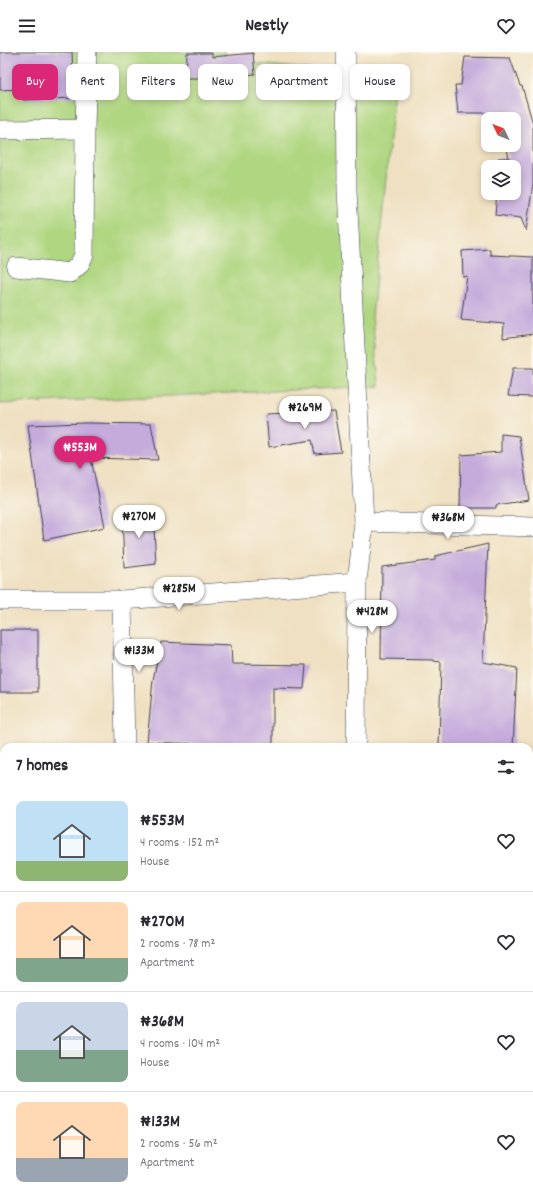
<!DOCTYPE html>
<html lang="en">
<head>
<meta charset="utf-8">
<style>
  :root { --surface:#fff; --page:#f2f2f3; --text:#2b2b33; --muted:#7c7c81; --line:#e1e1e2; --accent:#db2777 }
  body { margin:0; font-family:Dekko,sans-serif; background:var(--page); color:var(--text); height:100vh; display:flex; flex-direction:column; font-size:15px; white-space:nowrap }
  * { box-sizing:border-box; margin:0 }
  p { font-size:13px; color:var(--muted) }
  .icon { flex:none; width:22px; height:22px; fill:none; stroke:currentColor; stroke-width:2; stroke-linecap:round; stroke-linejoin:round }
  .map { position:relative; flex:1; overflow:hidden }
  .drawer { position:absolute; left:0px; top:691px; width:533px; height:456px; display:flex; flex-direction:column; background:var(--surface); border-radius:12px 12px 0 0; box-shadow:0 2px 6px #0003 }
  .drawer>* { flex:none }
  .banner { position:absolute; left:12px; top:12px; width:509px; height:36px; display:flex; gap:8px }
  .needle { width:26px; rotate:313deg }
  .buttons { position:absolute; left:481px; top:60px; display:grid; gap:8px }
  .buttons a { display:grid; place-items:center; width:40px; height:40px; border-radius:8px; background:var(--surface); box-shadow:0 2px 6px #0003; font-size:20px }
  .price { position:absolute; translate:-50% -34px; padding:0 9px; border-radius:14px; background:#fff; color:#222; font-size:13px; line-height:26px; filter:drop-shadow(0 1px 2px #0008) }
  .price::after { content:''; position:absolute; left:50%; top:24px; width:12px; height:9px; margin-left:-6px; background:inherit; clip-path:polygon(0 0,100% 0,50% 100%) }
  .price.active { background:var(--accent); color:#fff }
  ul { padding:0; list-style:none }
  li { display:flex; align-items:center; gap:12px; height:100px; padding:0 16px }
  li+li { border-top:1px solid var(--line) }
  li span { display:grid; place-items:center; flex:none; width:112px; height:80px; border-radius:8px; color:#555 }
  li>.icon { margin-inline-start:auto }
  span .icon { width:48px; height:48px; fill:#fffc; stroke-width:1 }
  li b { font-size:17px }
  h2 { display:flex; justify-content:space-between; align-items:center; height:48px; padding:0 16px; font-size:17px }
  .pill { padding:0 14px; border-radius:8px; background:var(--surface); box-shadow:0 2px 6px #0003; font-size:14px; line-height:36px }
  .pill.active { background:var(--accent); color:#fff }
  header { display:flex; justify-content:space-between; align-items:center; height:52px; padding:0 16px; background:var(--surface); font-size:18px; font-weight:700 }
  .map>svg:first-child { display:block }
  .green { fill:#afd680; stroke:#687c5e }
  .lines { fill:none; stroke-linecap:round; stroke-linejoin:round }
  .stream { stroke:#59bdd7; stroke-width:6 }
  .building { fill:#c4abdb }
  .street-casing { stroke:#413e4f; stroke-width:20 }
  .street { stroke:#fff; stroke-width:19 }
</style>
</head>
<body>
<header><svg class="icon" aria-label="menu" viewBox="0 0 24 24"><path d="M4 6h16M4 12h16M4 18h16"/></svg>Nestly<svg class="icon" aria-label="heart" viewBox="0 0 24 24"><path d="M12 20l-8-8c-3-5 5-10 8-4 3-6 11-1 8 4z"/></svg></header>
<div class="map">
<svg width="533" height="1147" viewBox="0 0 533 1147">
  <rect width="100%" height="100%" fill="#fbf7ec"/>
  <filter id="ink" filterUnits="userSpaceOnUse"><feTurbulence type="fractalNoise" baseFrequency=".025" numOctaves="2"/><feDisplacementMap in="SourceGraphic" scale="8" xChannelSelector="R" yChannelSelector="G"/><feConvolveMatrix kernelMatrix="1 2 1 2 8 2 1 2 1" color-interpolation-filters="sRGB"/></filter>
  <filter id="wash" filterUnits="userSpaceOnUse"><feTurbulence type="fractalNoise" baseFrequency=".012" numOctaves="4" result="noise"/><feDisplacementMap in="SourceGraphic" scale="16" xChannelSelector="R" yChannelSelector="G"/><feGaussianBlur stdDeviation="0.9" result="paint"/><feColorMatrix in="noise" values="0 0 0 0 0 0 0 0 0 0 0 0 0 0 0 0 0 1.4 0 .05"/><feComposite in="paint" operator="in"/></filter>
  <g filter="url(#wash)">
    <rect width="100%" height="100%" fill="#efe0c1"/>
    <!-- green -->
    <g class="green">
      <path d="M 0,0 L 226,0 L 223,8 L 396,27 L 372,265 L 379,334 L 0,352 Z"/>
      <rect x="0" y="941" width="4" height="57"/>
    </g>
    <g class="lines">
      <!-- stream -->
      <g class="stream">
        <path d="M 529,1139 L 533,1135"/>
        <path d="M 521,1147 L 525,1143"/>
      </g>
    </g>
    <g id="blocks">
      <!-- building -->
      <g class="building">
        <path d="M 0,0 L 72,0 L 74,46 L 23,48 L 22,37 L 0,38 Z"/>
        <path d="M 187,1 L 212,1 L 212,5 L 253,1 L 255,22 L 212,26 L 186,26 Z"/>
        <path d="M 465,5 L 510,6 L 520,34 L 522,34 L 533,72 L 533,132 L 526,179 L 521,166 L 495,163 L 497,141 L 514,141 L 514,115 L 501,115 L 498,106 L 509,106 L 506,93 L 514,93 L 514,67 L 500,67 L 498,61 L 458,61 L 455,33 L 461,33 Z"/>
        <path d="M 490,197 L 490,203 L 533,205 L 533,282 L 503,286 L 504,272 L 461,268 L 467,224 L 463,225 L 462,199 Z"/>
        <path d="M 513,316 L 533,316 L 533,345 L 508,344 Z"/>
        <path d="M 334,359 L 341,400 L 315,402 L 312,388 L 269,395 L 266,362 Z"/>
        <path d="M 84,371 L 151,372 L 158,408 L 91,406 L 105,475 L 44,488 L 28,373 Z"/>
        <path d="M 501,382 L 519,384 L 529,448 L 496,453 L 496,456 L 460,456 L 461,403 L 501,400 Z"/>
        <path d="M 153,458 L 156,512 L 124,516 L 122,460 Z"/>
        <path d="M 488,492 L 483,610 L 517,616 L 513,695 L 439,695 L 441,610 L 434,609 L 434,608 L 381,607 L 382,515 L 435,508 L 435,504 Z"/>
        <rect x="0" y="578" width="38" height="62"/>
        <path d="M 161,590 L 231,593 L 232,612 L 306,613 L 304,637 L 273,636 L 273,695 L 147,690 L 153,628 Z"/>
      </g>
    </g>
  </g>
  <g filter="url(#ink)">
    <use href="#blocks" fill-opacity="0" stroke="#413e4f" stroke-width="1"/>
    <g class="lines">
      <defs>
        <g id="street">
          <path d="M 346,0 L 347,138 L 364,470 L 357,530 L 356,695"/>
          <path d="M 0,78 L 85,77 L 87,0"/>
          <path d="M 16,215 L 70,221 L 79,213 L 84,203 L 85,77"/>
          <path d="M 364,470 L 533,475"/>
          <path d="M 0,548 L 122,548 L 357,530"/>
          <path d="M 122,548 L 125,695"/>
          <path d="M 529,725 L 533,725"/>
          <path d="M 529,972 L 533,972"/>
          <path d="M 94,1147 L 95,1143"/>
        </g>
      </defs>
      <!-- street casing -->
      <use href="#street" class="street-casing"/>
      <!-- street -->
      <use href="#street" class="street"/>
    </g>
  </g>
</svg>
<div class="buttons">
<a><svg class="needle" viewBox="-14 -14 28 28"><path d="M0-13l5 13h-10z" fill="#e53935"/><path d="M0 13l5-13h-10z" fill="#7c7c81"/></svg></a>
<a><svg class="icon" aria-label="layers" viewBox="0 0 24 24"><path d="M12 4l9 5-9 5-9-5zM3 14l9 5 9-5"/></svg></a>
</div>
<b class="price" style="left:305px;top:378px">₦269M</b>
<b class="price active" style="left:80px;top:418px">₦553M</b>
<b class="price" style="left:139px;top:487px">₦270M</b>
<b class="price" style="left:448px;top:488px">₦368M</b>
<b class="price" style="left:179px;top:559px">₦285M</b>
<b class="price" style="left:372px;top:582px">₦428M</b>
<b class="price" style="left:139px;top:621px">₦133M</b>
<div class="banner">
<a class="pill active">Buy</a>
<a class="pill">Rent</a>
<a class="pill">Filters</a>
<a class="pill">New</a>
<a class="pill">Apartment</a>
<a class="pill">House</a>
</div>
<section class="drawer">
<h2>7 homes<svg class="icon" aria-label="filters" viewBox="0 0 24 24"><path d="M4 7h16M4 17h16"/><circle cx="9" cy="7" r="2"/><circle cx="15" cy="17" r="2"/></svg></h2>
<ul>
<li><span style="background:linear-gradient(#bfe0f5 75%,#8fb573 0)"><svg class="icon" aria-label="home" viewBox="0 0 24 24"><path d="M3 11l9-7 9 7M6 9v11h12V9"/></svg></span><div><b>₦553M</b><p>4 rooms · 152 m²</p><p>House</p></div><svg class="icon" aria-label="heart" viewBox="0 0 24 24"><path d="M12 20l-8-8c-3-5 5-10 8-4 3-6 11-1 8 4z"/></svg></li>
<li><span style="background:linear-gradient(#ffd9b3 70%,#7fa58c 0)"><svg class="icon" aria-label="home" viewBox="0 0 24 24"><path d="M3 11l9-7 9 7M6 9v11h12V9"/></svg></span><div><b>₦270M</b><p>2 rooms · 78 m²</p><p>Apartment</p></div><svg class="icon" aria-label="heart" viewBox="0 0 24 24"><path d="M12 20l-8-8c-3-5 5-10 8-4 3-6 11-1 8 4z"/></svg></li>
<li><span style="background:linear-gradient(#c9d6e8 60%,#7fa58c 0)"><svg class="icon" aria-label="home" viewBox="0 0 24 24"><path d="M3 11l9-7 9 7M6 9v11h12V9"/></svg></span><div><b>₦368M</b><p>4 rooms · 104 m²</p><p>House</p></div><svg class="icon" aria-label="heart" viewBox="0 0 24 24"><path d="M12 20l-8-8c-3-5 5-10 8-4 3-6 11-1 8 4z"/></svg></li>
<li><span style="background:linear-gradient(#ffd9b3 70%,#9aa5b1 0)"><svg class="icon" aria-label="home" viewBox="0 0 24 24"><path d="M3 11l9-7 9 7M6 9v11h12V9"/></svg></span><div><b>₦133M</b><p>2 rooms · 56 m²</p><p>Apartment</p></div><svg class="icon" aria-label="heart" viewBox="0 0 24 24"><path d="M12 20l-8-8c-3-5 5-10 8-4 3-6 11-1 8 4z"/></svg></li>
</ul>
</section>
</div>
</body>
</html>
